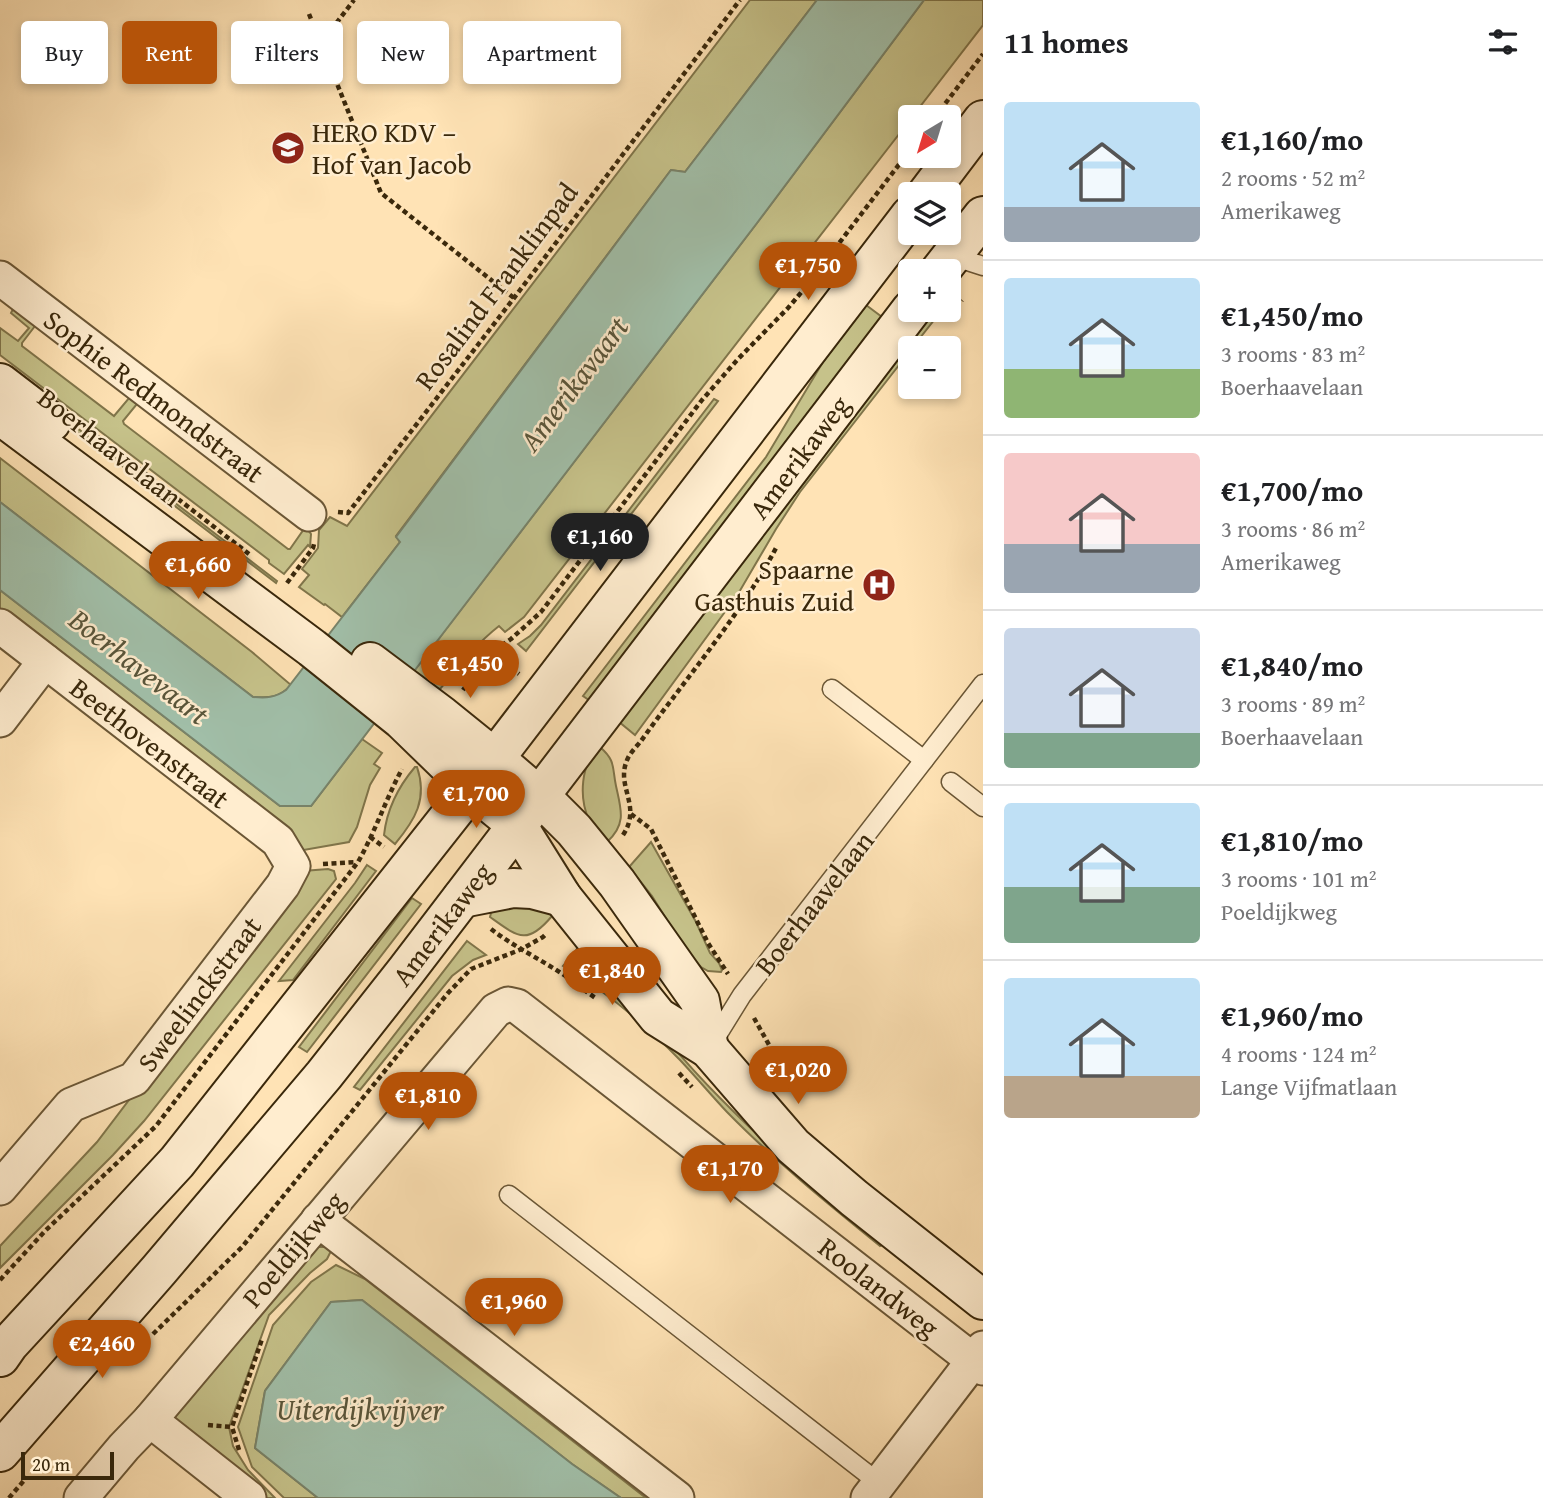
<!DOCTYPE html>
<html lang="en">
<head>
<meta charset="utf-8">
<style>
  :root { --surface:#fff; --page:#f6f6f6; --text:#202124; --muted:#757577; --line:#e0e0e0; --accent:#b45309 }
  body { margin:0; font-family:"Gentium Book Plus",serif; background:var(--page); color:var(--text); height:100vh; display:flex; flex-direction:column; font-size:26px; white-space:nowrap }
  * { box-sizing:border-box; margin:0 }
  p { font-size:23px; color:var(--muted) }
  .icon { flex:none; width:38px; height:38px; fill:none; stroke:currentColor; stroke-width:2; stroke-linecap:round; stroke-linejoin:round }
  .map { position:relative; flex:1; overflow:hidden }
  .panel { display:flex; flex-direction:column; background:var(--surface); width:560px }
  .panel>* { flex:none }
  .top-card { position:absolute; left:21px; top:21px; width:665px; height:63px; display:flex; gap:14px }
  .needle { width:46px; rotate:218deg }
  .controls { position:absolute; left:898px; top:105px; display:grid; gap:14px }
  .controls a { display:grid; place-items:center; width:63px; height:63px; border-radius:7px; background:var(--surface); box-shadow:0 4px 10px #0003; font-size:35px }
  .scale { position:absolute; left:21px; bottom:18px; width:93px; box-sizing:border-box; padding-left:7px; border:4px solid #3a280b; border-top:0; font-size:19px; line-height:24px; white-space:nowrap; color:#3a280b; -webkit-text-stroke:5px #ffedcf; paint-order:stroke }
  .price { position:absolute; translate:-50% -60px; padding:0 16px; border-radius:24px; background:var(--accent); color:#fff; font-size:23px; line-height:46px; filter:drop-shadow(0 2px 4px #0008) }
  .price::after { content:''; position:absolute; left:50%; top:42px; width:21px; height:16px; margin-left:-10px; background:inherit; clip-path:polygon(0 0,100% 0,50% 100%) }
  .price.current { background:#222; color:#fff }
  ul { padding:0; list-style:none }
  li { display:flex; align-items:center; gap:21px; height:175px; padding:0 21px }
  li+li { border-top:2px solid var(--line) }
  li span { display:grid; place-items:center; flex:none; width:196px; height:140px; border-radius:7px; color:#555 }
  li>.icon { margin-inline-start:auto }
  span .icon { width:84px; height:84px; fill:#fffc; stroke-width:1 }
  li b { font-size:30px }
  h2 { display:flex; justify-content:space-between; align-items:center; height:84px; padding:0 21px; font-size:30px }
  .chip { padding:0 24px; border-radius:7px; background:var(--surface); box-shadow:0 4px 10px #0003; font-size:24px; line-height:63px }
  .chip.current { background:var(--accent); color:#fff }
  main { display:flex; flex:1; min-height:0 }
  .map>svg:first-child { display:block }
  .green { fill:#c6c28a; stroke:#80754a; stroke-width:2 }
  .water { fill:#a1bfa9; stroke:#78836a; stroke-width:2 }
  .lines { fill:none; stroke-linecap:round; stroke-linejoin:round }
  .lane-casing { stroke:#6b5736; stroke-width:21 }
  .street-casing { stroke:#6b5736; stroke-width:37 }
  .secondary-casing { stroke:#3a280b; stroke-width:42 }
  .path { stroke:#3a280b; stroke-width:4.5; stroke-dasharray:5 3.5; stroke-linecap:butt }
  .lane { stroke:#ffedcf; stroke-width:18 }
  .street { stroke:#ffedcf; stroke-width:33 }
  .secondary { stroke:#ffedcf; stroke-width:38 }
  .labels { text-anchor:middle; stroke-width:5; stroke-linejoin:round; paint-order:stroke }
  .poi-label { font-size:28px; fill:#3a280b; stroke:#ffedcf; text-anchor:start }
  .street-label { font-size:28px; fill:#3a280b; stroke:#ffedcf }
  .water-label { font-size:30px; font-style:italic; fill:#59553a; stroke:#ffedcf }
</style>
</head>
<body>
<main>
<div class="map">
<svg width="983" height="1498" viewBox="0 0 983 1498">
  <rect width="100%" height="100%" fill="#ffe3b5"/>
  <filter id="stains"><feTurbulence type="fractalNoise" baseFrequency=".00286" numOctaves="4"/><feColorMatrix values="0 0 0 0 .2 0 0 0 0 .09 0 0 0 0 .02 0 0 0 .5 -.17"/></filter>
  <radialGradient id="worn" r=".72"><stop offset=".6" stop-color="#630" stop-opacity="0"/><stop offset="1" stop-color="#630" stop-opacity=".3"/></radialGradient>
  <!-- green -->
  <g class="green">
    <path d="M 750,0 L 817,0 L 685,172 L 671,170 L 396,536 L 400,542 L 342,617 L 325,604 L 324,605 L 299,587 L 309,575 L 302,569 L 318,548 L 319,530 L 330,517 L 347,526 Z"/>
    <path d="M 924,0 L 983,0 L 983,25 L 912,117 L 910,117 L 910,120 L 524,617 L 505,632 L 499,626 C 476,644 459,666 440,689 L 430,686 L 413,672 L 757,223 Z"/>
    <path d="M 866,305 L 886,320 L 593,703 L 583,696 L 766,457 L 823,362 Z"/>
    <path d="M 13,309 L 35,326 L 22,343 L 22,346 L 114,416 L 129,398 L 137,404 L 123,421 L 124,424 L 288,549 L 290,549 L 304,529 L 307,529 L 311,534 L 310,547 L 308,545 L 284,574 L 269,563 L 269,560 L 0,355 L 0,328 L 18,341 L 29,328 L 11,313 Z"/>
    <path d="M 931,310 L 942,310 L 912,348 L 910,348 L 910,351 L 800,492 L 776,529 L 738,594 L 635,735 L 618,721 Z"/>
    <path d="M 0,369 L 277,581 L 276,583 L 0,373 Z"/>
    <path d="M 714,399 L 718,401 L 526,651 L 518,644 L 530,636 L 541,625 Z"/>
    <path d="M 0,458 L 252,652 L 291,685 C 280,698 269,698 253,697 L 0,502 Z"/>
    <path d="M 0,590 L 280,806 L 311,806 L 362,739 L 382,753 L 374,764 L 380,768 L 370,785 L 357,827 L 349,842 L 298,851 L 0,617 Z"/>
    <path d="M 600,747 C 616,761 612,767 616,786 C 621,809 627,824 607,842 C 601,835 593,829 589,820 C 579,798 580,763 600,747 Z"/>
    <path d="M 415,767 L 417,767 C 428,799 415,820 395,844 L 384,835 C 387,808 398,787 415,767 Z"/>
    <path d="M 651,842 L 696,922 L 710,953 L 719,963 L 722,970 L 721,972 L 708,971 L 701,967 L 687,952 L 652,896 L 629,867 Z"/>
    <path d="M 367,865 L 376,871 L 293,980 L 279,981 L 355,883 Z"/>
    <path d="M 328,869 L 334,871 L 336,879 L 144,1121 L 113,1155 L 0,1268 L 0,1246 L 97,1142 L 303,871 Z"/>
    <path d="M 412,898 L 421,904 L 307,1052 L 299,1047 Z"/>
    <path d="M 518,903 L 552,912 L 552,916 C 527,946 518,937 490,917 L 491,913 L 500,908 Z"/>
    <path d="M 585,939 C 629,993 671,1049 720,1098 C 771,1150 827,1197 882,1245 L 880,1246 C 828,1204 774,1160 727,1112 C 711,1095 696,1077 680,1060 C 645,1024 607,992 563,966 Z"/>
    <path d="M 467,941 L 486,955 L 473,960 L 452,976 L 360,1090 L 354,1087 Z"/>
    <path d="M 313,1247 L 333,1247 L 327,1259 L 310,1273 L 269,1315 L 229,1427 L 233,1446 L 248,1470 L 275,1498 L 261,1498 L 171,1415 Z"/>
    <path d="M 336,1265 L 365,1279 L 646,1498 L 621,1498 L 572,1464 L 362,1300 L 331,1302 L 265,1391 L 255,1448 L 318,1498 L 284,1498 L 252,1467 L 238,1427 L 273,1325 L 311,1282 Z"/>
  </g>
  <!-- water -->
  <g class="water">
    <path d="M 817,0 L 924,0 L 757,223 L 311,806 L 280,806 L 0,590 L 0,502 L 253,697 C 266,698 275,698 286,690 L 400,542 L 396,537 L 671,170 L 685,172 Z"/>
    <path d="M 362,1300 L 572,1464 L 621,1498 L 318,1498 L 255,1448 L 265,1391 L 331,1302 Z"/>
  </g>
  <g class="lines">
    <defs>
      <g id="lane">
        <path d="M 952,256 L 983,266"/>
        <path d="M 832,689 L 924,760"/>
        <path d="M 951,782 L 983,807"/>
        <path d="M 711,1045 L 742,995 L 983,684"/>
        <path d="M 509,1195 L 879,1483"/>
      </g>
      <g id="street">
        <path d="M 0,278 L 309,514"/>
        <path d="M 0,626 L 278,841 L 293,866 L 283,885 L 134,1079 L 71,1105 L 0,1188"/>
        <path d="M 0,720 L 45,661"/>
        <path d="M 318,1220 L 677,1498"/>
        <path d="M 150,1420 L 249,1498"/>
        <path d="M 81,1498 L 124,1447 L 150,1420 L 496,1010 L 508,1004 L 517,1006 L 983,1368"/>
        <path d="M 868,1498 L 983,1348"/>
      </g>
      <g id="secondary">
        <path d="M 927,194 L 983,120"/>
        <path d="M 940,271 L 983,216"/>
        <path d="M 0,383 L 51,422"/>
        <path d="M 0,415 L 312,648 L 402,720 L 472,788 L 517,825 L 562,897 L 658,1017 L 709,1049 L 793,1146 L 854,1198 L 983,1300"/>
        <path d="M 370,662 L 442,716 L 494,758 L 551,807 L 574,830 L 617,883 L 700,1001 L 709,1049"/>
        <path d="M 462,898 L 513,888 L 532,889 L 562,897"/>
        <path d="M 0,1357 L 9,1344 L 177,1162 L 472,788 L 910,216"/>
        <path d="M 0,1452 L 159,1270 L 324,1075 L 406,971 L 911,310"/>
      </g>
    </defs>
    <!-- lane casing -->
    <use href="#lane" class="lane-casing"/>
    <!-- street casing -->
    <use href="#street" class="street-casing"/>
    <!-- secondary casing -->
    <use href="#secondary" class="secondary-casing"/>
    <!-- path -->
    <g class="path">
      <path d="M 309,14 L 381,193 L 514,298"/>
      <path d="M 321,43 L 354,0"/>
      <path d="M 935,117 L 983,54"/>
      <path d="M 945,320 L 962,300"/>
      <path d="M 84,426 L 249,554"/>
      <path d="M 338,512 L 348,513 L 514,298 L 740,0"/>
      <path d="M 287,583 L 313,548 L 314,544"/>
      <path d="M 491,653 L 519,674"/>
      <path d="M 463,690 L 491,653 L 511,639 L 541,612 L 702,400 L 738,359 L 788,308 L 805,288 L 910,150"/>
      <path d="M 631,814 L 651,829 L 708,943 L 728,974"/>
      <path d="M 623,835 C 643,805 614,786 628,758 C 631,752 637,746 641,741 C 651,727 662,712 673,698 C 709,650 748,601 776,548"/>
      <path d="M 370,837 L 384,847"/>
      <path d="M 323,864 L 357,862"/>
      <path d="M 491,929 C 513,946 538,958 561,973 C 573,981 585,991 597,999"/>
      <path d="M 754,1018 L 796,1093"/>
      <path d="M 679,1073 L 692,1087"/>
      <path d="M 0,1280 L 45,1231 L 156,1126 L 358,862 C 375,832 386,799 402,769"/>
      <path d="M 153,1334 L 242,1247 L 448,993 L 471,969 L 522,949 L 543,937 L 547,933"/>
      <path d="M 208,1425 L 232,1427"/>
      <path d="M 239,1450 L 232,1427 L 262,1339"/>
      <path d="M 9,1498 L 27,1477"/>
    </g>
    <!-- lane -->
    <use href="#lane" class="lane"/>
    <!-- street -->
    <use href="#street" class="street"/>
    <!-- secondary -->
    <use href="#secondary" class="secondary"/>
  </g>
  <!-- icons -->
  <defs>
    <symbol id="school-disc" viewBox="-11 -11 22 22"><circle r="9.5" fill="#8f2418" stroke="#ffedcf"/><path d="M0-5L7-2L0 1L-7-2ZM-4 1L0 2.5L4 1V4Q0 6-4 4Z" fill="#fff"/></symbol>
    <symbol id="hospital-disc" viewBox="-11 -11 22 22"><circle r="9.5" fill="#8f2418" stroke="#ffedcf"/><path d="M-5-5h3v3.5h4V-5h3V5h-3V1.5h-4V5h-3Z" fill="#fff"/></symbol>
  </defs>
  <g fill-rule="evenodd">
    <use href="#school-disc" x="269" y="129" width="38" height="38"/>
    <use href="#hospital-disc" x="860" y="566" width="38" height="38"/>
  </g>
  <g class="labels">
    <!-- poi labels -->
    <g class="poi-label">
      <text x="312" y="142">HERO KDV –<tspan x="312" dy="32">Hof van Jacob</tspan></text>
      <text x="854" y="579" text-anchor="end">Spaarne<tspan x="854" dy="32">Gasthuis Zuid</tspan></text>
    </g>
    <!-- street labels -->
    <g class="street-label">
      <text transform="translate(496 286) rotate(-53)" y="10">Rosalind Franklinpad</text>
      <text transform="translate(154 396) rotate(37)" y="10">Sophie Redmondstraat</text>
      <text transform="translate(110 447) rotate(38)" y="10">Boerhaavelaan</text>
      <text transform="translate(799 457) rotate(-53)" y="10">Amerikaweg</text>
      <text transform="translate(150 743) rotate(38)" y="10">Beethovenstraat</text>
      <text transform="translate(814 903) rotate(-52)" y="10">Boerhaavelaan</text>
      <text transform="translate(442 924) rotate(-53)" y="10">Amerikaweg</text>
      <text transform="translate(199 994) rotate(-53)" y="10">Sweelinckstraat</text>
      <text transform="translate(293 1249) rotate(-50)" y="10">Poeldijkweg</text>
      <text transform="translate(879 1287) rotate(38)" y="10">Roolandweg</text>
    </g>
    <!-- water labels -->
    <g class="water-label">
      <text transform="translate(574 384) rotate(-53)" y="10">Amerikavaart</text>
      <text transform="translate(139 667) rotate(38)" y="10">Boerhavevaart</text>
      <text x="360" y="1420">Uiterdijkvijver</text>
    </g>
  </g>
  <rect width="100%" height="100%" filter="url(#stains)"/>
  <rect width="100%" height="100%" fill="url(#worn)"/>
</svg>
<div class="controls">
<a><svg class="needle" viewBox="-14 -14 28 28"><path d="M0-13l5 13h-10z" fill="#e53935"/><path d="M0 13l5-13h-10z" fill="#757577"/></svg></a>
<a><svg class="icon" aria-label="layers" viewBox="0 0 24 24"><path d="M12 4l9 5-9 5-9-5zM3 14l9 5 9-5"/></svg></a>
<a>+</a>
<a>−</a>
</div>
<div class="scale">20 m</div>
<b class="price" style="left:808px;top:302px">€1,750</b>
<b class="price current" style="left:600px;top:573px">€1,160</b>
<b class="price" style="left:198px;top:601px">€1,660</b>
<b class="price" style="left:470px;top:700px">€1,450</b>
<b class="price" style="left:476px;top:830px">€1,700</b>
<b class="price" style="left:612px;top:1007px">€1,840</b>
<b class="price" style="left:798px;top:1106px">€1,020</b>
<b class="price" style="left:428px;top:1132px">€1,810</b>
<b class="price" style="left:730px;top:1205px">€1,170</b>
<b class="price" style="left:514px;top:1338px">€1,960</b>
<b class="price" style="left:102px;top:1380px">€2,460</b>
<div class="top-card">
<a class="chip">Buy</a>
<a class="chip current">Rent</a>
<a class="chip">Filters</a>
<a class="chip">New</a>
<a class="chip">Apartment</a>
</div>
</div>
<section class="panel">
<h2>11 homes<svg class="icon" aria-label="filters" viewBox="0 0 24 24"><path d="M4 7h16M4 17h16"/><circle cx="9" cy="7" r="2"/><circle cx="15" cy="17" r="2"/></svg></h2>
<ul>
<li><span style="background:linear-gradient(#bfe0f5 75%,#9aa5b1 0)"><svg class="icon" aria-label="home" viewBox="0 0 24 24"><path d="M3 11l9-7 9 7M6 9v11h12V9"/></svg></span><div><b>€1,160/mo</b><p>2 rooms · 52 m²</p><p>Amerikaweg</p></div></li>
<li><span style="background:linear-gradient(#bfe0f5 65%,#8fb573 0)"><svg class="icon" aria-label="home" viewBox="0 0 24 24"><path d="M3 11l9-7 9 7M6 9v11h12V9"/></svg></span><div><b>€1,450/mo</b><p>3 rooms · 83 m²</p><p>Boerhaavelaan</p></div></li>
<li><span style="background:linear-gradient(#f6c9c9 65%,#9aa5b1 0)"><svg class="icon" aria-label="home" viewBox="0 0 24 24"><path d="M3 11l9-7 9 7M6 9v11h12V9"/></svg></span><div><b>€1,700/mo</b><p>3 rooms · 86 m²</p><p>Amerikaweg</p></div></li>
<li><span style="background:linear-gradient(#c9d6e8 75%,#7fa58c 0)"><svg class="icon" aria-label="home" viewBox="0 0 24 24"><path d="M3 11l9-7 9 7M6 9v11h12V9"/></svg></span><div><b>€1,840/mo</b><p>3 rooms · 89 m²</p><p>Boerhaavelaan</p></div></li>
<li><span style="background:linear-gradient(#bfe0f5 60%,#7fa58c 0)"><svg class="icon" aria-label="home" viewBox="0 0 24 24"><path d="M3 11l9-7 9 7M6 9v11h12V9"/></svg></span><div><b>€1,810/mo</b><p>3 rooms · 101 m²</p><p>Poeldijkweg</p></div></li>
<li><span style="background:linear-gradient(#bfe0f5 70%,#b9a48a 0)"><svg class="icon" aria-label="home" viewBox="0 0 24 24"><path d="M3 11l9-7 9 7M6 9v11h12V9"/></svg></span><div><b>€1,960/mo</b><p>4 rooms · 124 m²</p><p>Lange Vijfmatlaan</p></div></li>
</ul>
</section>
</main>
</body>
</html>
